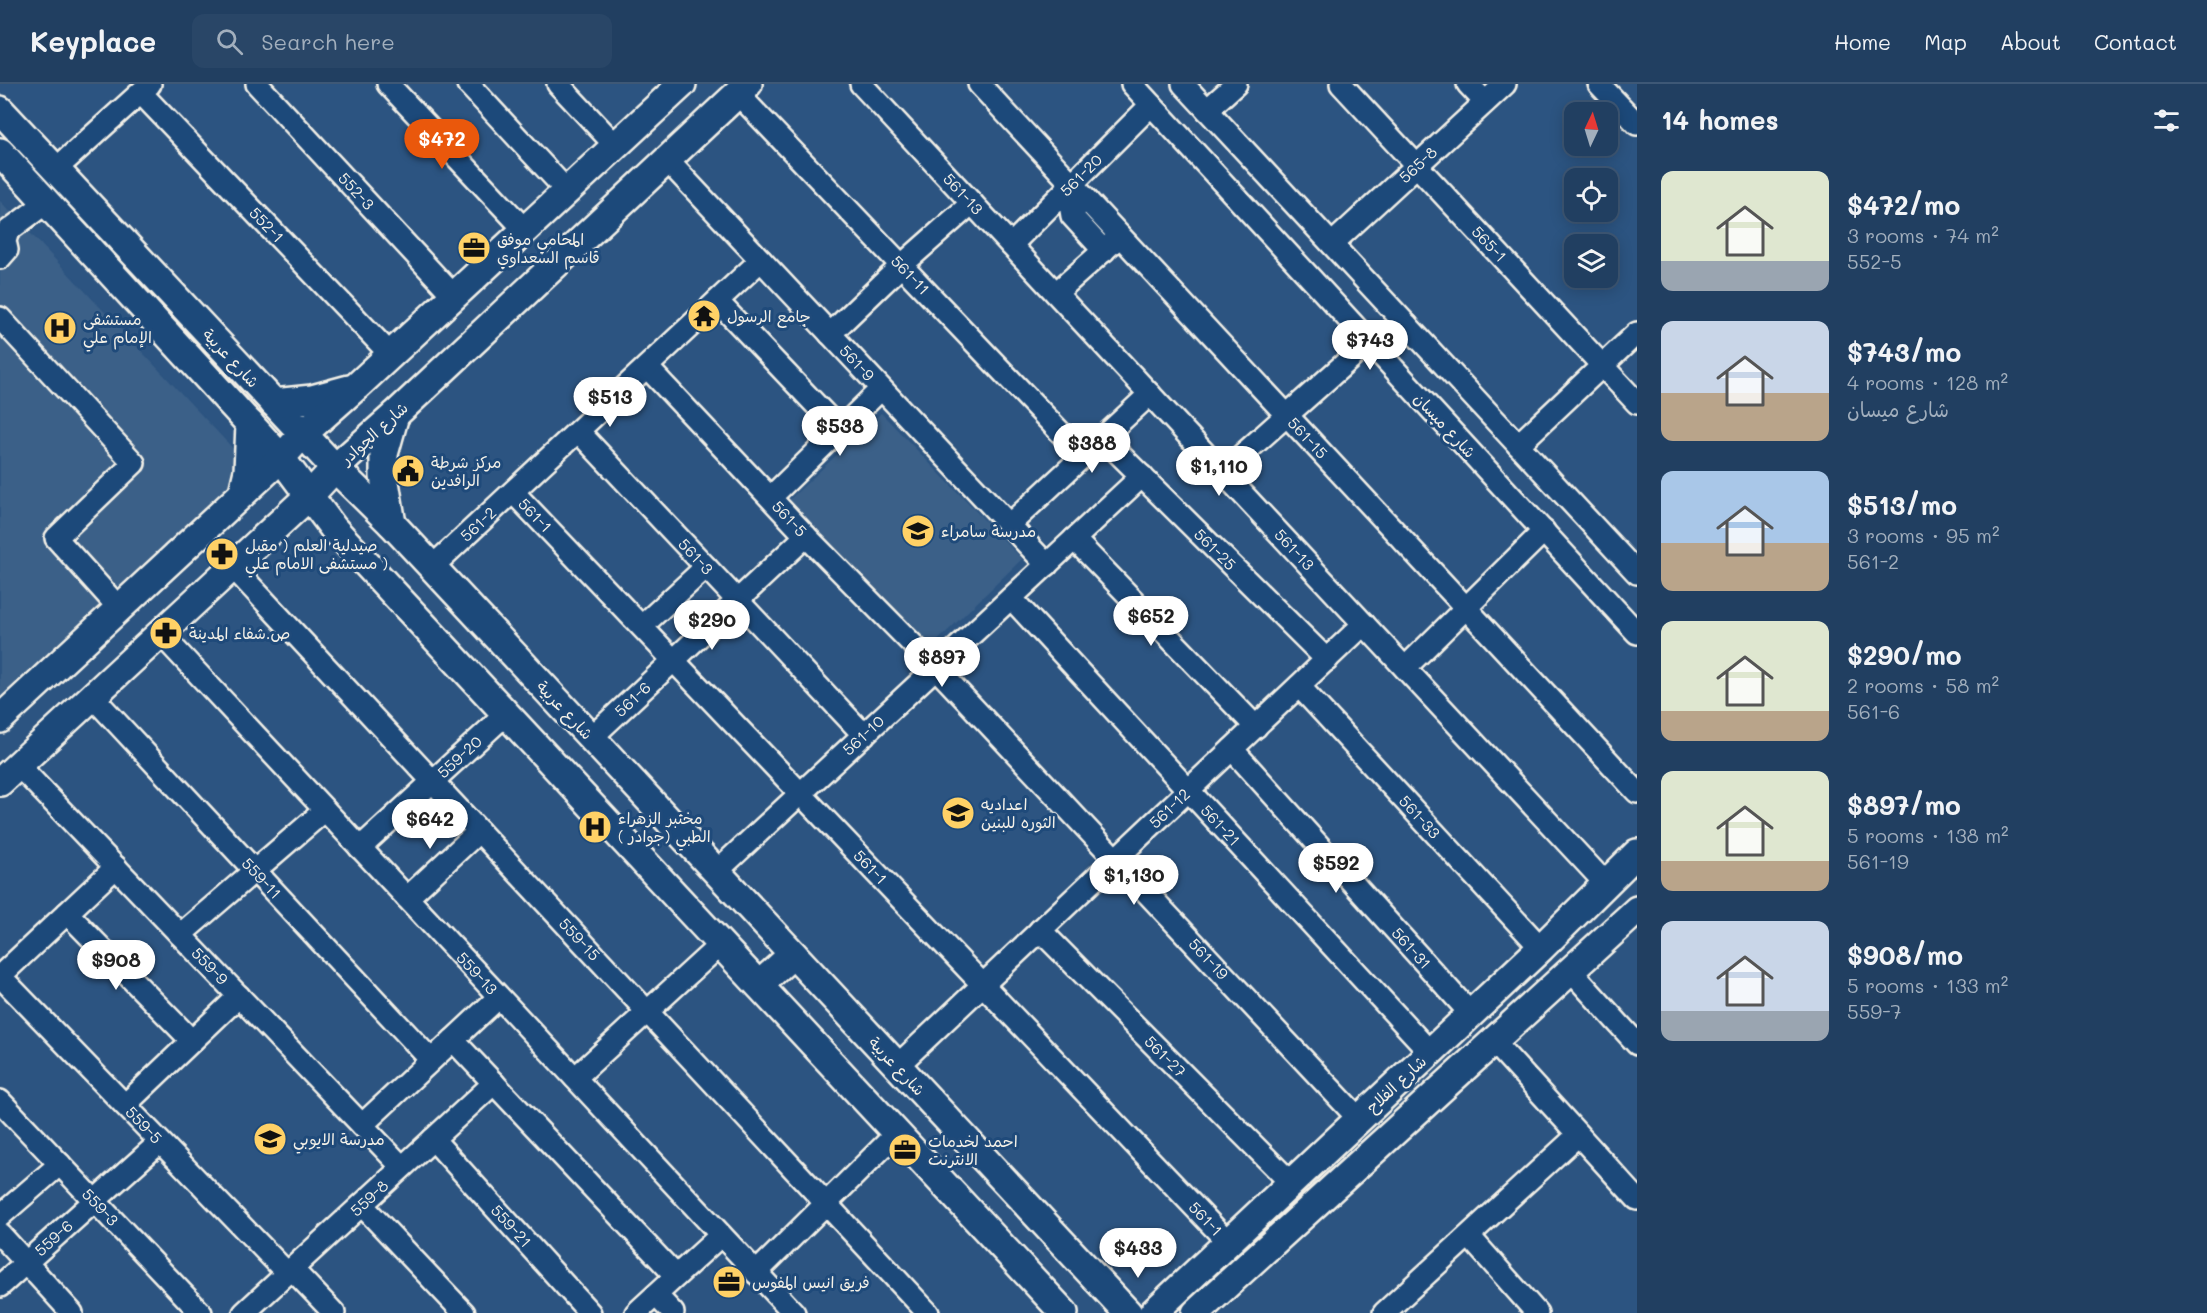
<!DOCTYPE html>
<html lang="en">
<head>
<meta charset="utf-8">
<style>
  :root { --surface:#213f61; --page:#294667; --text:#f1f3f6; --muted:#a2afbd; --line:#3e5876; --accent:#ea580c }
  body { margin:0; font-family:Mali,"Playpen Sans Arabic",sans-serif; background:var(--page); color:var(--text); height:100vh; display:flex; flex-direction:column; font-size:22px; white-space:nowrap }
  * { box-sizing:border-box; margin:0 }
  p { font-size:20px; color:var(--muted) }
  .icon { flex:none; width:33px; height:33px; fill:none; stroke:currentColor; stroke-width:2; stroke-linecap:round; stroke-linejoin:round }
  .map { position:relative; flex:1; overflow:hidden }
  .details { display:flex; flex-direction:column; background:var(--surface); width:570px }
  .details>* { flex:none }
  .needle { width:39px; rotate:4deg }
  .buttons { position:absolute; left:1564px; top:18px; display:grid; gap:12px }
  .buttons a { display:grid; place-items:center; width:54px; height:54px; border-radius:12px; background:var(--surface); box-shadow:0 3px 15px #0003,0 0 0 2px var(--line); font-size:30px }
  .price { position:absolute; translate:-50% -51px; padding:0 14px; border-radius:21px; background:#fff; color:#222; font-size:20px; line-height:39px; filter:drop-shadow(0 2px 3px #0008) }
  .price::after { content:''; position:absolute; left:50%; top:36px; width:18px; height:14px; margin-left:-9px; background:inherit; clip-path:polygon(0 0,100% 0,50% 100%) }
  .price.active { background:var(--accent); color:#fff }
  ul { padding:0; list-style:none }
  li { display:flex; align-items:center; gap:18px; height:150px; padding:0 24px }
  li span { display:grid; place-items:center; flex:none; width:168px; height:120px; border-radius:12px; color:#555 }
  li>.icon { margin-inline-start:auto }
  span .icon { width:72px; height:72px; fill:#fffc; stroke-width:1 }
  li b { font-size:26px }
  h2 { display:flex; justify-content:space-between; align-items:center; height:72px; padding:0 24px; font-size:26px }
  header { display:flex; align-items:center; gap:36px; box-sizing:border-box; height:84px; padding:0 30px; background:var(--surface); border-bottom:2px solid var(--line) }
  header strong { font-size:28px }
  nav { display:flex; gap:33px; margin-inline-start:auto; font-size:21px }
  .search { width:420px; height:54px; background:var(--page); display:flex; align-items:center; gap:15px; box-sizing:border-box; padding:0 21px; border-radius:12px; color:var(--muted); font-size:22px }
  main { display:flex; flex:1; min-height:0 }
  .map>svg:first-child { display:block }
  .built { fill:#3b6088 }
  .lines { fill:none; stroke-linecap:round; stroke-linejoin:round }
  .minor-casing { stroke:#f4f1e8; stroke-width:26 }
  .major-casing { stroke:#f4f1e8; stroke-width:32 }
  .minor { stroke:#1f4a7a; stroke-width:21 }
  .major { stroke:#1f4a7a; stroke-width:27 }
  .labels { text-anchor:middle; stroke-width:6; stroke-linejoin:round; paint-order:stroke }
  .street-label { font-size:16px; fill:#f4f1e8; stroke:#1f4a7a }
  .poi-label { font-size:16px; fill:#f4f1e8; stroke:#1f4a7a; text-anchor:start }
</style>
</head>
<body>
<header>
<strong>Keyplace</strong>
<div class="search"><svg class="icon" aria-label="search" viewBox="0 0 24 24"><circle cx="10" cy="10" r="6"/><path d="M15 15l6 6"/></svg>Search here</div>
<nav><a>Home</a><a>Map</a><a>About</a><a>Contact</a></nav>
</header>
<main>
<div class="map">
<svg width="1637" height="1229" viewBox="0 0 1637 1229">
  <rect width="100%" height="100%" fill="#2c5481"/>
  <filter id="ink" filterUnits="userSpaceOnUse"><feTurbulence type="fractalNoise" baseFrequency=".0167" numOctaves="2"/><feDisplacementMap in="SourceGraphic" scale="12" xChannelSelector="R" yChannelSelector="G"/><feConvolveMatrix kernelMatrix="1 2 1 2 8 2 1 2 1" color-interpolation-filters="sRGB"/></filter>
  <g filter="url(#ink)">
    <!-- built -->
    <g class="built">
      <path d="M 0,117 L 239,371 L 236,401 L 0,620 Z"/>
      <path d="M 881,329 L 1022,475 L 930,564 L 788,417 Z"/>
    </g>
    <g class="lines">
      <defs>
        <g id="minor">
          <path id="s1" d="M 257,0 L 454,212"/>
          <path d="M 388,0 L 525,146"/>
          <path d="M 468,0 L 567,107"/>
          <path d="M 558,0 L 616,62"/>
          <path id="s2" d="M 861,0 L 1605,799"/>
          <path id="s3" d="M 979,0 L 1637,708"/>
          <path d="M 1132,0 L 1637,549"/>
          <path d="M 1183,0 L 1637,489"/>
          <path id="s4" d="M 1341,0 L 1637,319"/>
          <path d="M 1468,0 L 1485,18"/>
          <path d="M 1599,0 L 1637,40"/>
          <path id="s5" d="M 141,9 L 391,271"/>
          <path id="s6" d="M 738,10 L 1083,372"/>
          <path d="M 1207,26 L 1236,0"/>
          <path id="s7" d="M 667,76 L 1047,481"/>
          <path d="M 55,86 L 150,0"/>
          <path d="M 1087,116 L 1071,126 L 1072,132 L 1104,167"/>
          <path id="s8" d="M 1332,160 L 1505,0"/>
          <path id="s9" d="M 1011,161 L 1151,21"/>
          <path d="M 0,174 L 7,166 L 5,157 L 8,147 L 47,118"/>
          <path d="M 1056,209 L 1120,152"/>
          <path d="M 717,217 L 840,346"/>
          <path d="M 0,234 L 134,379 L 56,454 L 119,524"/>
          <path d="M 830,250 L 902,181 L 972,119"/>
          <path d="M 1379,268 L 1407,241"/>
          <path id="s10" d="M 647,283 L 806,452 L 936,584 L 1359,1035"/>
          <path id="s11" d="M 578,347 L 864,651"/>
          <path id="s12" d="M 1103,354 L 1327,576"/>
          <path d="M 1518,361 L 1637,249"/>
          <path d="M 1223,388 L 1369,258"/>
          <path id="s13" d="M 513,408 L 1228,1158"/>
          <path d="M 771,413 L 881,305"/>
          <path d="M 1009,441 L 1150,310"/>
          <path d="M 1074,455 L 1256,643"/>
          <path id="s14" d="M 232,482 L 928,1229"/>
          <path id="s15" d="M 432,483 L 761,176"/>
          <path id="s16" d="M 1011,514 L 1430,968"/>
          <path d="M 642,542 L 706,483"/>
          <path id="s17" d="M 160,549 L 794,1229"/>
          <path d="M 1405,584 L 1544,447"/>
          <path id="s18" d="M 1299,602 L 1541,864"/>
          <path id="s19" d="M 92,612 L 431,976"/>
          <path id="s20" d="M 591,654 L 806,452"/>
          <path id="s21" d="M 1232,665 L 1470,929"/>
          <path id="s22" d="M 18,681 L 402,1083"/>
          <path id="s23" d="M 360,764 L 506,630"/>
          <path id="s24" d="M 716,788 L 1142,392"/>
          <path d="M 407,814 L 479,747"/>
          <path d="M 67,829 L 192,957"/>
          <path id="s25" d="M 1040,846 L 1292,1100"/>
          <path d="M 180,851 L 325,726"/>
          <path d="M 1571,887 L 1637,960"/>
          <path id="s26" d="M 0,892 L 287,1189"/>
          <path d="M 0,892 L 116,783"/>
          <path d="M 453,956 L 676,1192"/>
          <path d="M 1493,957 L 1637,1115"/>
          <path id="s27" d="M 897,982 L 1364,540"/>
          <path d="M 575,994 L 721,860"/>
          <path id="s28" d="M 0,1017 L 201,1229"/>
          <path d="M 125,1021 L 239,912"/>
          <path d="M 362,1041 L 499,913"/>
          <path id="s29" d="M 433,1055 L 590,1229"/>
          <path d="M 362,1121 L 464,1229"/>
          <path d="M 0,1132 L 60,1080"/>
          <path d="M 0,1150 L 72,1229"/>
          <path d="M 1469,1152 L 1537,1229"/>
          <path d="M 292,1185 L 334,1229"/>
          <path d="M 756,1189 L 897,1049"/>
          <path id="s30" d="M 0,1202 L 160,1058"/>
          <path d="M 656,1211 L 673,1229"/>
          <path id="s31" d="M 244,1229 L 494,999"/>
          <path d="M 636,1229 L 721,1151"/>
          <path d="M 1384,1229 L 1578,1051"/>
        </g>
        <g id="major">
          <path d="M 0,26 L 335,384 L 392,440 L 1128,1229"/>
          <path d="M 0,68 L 281,374 L 334,445 L 1064,1229"/>
          <path d="M 274,319 L 312,315 L 349,305"/>
          <path d="M 243,408 L 248,387 L 250,340"/>
          <path d="M 392,440 L 384,392 L 384,370 L 395,331"/>
          <path d="M 0,635 L 281,374 L 303,350 L 356,303 L 682,0"/>
          <path d="M 0,698 L 310,411 L 335,384 L 395,331 L 748,0"/>
          <path d="M 759,901 L 793,870"/>
          <path d="M 1153,1229 L 1541,864 L 1637,769"/>
          <path d="M 1196,1229 L 1637,826"/>
        </g>
      </defs>
      <!-- minor casing -->
      <use href="#minor" class="minor-casing"/>
      <!-- major casing -->
      <use href="#major" class="major-casing"/>
      <!-- minor -->
      <use href="#minor" class="minor"/>
      <!-- major -->
      <use href="#major" class="major"/>
    </g>
  </g>
  <!-- icons -->
  <defs>
    <symbol id="office-disc" viewBox="-11 -11 22 22"><circle r="9.5" fill="#ffd166" stroke="#1f4a7a"/><path d="M-6-3h4V-5.5h4V-3h4V5H-6ZM-1-4.5V-3h2v-1.5ZM-6 0V1H6V0Z" fill="#111"/></symbol>
    <symbol id="temple-disc" viewBox="-11 -11 22 22"><circle r="9.5" fill="#ffd166" stroke="#1f4a7a"/><path d="M0-6L5-2H3V0L6.5 2.5H4V6H1.5V3h-3V6H-4V2.5H-6.5L-3 0V-2H-5Z" fill="#111"/></symbol>
    <symbol id="hospital-disc" viewBox="-11 -11 22 22"><circle r="9.5" fill="#ffd166" stroke="#1f4a7a"/><path d="M-5-5h3v3.5h4V-5h3V5h-3V1.5h-4V5h-3Z" fill="#111"/></symbol>
    <symbol id="civic-disc" viewBox="-11 -11 22 22"><circle r="9.5" fill="#ffd166" stroke="#1f4a7a"/><path d="M-.6-6.5H3V-4.5H.6V-3L4-1V1h2V6H-6V1h2V-1L-.6-3ZM-1.2 2.5V6h2.4V2.5Z" fill="#111"/></symbol>
    <symbol id="school-disc" viewBox="-11 -11 22 22"><circle r="9.5" fill="#ffd166" stroke="#1f4a7a"/><path d="M0-5L7-2L0 1L-7-2ZM-4 1L0 2.5L4 1V4Q0 6-4 4Z" fill="#111"/></symbol>
    <symbol id="pharmacy-disc" viewBox="-11 -11 22 22"><circle r="9.5" fill="#ffd166" stroke="#1f4a7a"/><path d="M-2-6h4v4h4v4h-4v4h-4v-4h-4v-4h4Z" fill="#111"/></symbol>
  </defs>
  <g fill-rule="evenodd">
    <use href="#office-disc" x="455" y="145" width="38" height="38"/>
    <use href="#temple-disc" x="685" y="213" width="38" height="38"/>
    <use href="#hospital-disc" x="41" y="225" width="38" height="38"/>
    <use href="#civic-disc" x="389" y="368" width="38" height="38"/>
    <use href="#school-disc" x="899" y="428" width="38" height="38"/>
    <use href="#pharmacy-disc" x="203" y="451" width="38" height="38"/>
    <use href="#pharmacy-disc" x="147" y="530" width="38" height="38"/>
    <use href="#school-disc" x="939" y="710" width="38" height="38"/>
    <use href="#hospital-disc" x="576" y="724" width="38" height="38"/>
    <use href="#school-disc" x="251" y="1036" width="38" height="38"/>
    <use href="#office-disc" x="886" y="1047" width="38" height="38"/>
    <use href="#office-disc" x="710" y="1179" width="38" height="38"/>
  </g>
  <g class="labels">
    <!-- street labels -->
    <g class="street-label">
      <text dy="6" stroke="none"><textPath href="#s8" startOffset="117">565-8</textPath></text>
      <text dy="6" stroke="none"><textPath href="#s9" startOffset="99">561-20</textPath></text>
      <text dy="6" stroke="none"><textPath href="#s1" startOffset="146">552-3</textPath></text>
      <text dy="6" stroke="none"><textPath href="#s2" startOffset="150">561-13</textPath></text>
      <text dy="6" stroke="none"><textPath href="#s5" startOffset="182">552-1</textPath></text>
      <text dy="6" stroke="none"><textPath href="#s4" startOffset="218">565-1</textPath></text>
      <text dy="6" stroke="none"><textPath href="#s6" startOffset="250">561-11</textPath></text>
      <text transform="translate(231 274) rotate(47)" y="6">شارع عربية</text>
      <text dy="6" stroke="none"><textPath href="#s7" startOffset="278">561-9</textPath></text>
      <text transform="translate(1445 341) rotate(47)" y="6">شارع ميسان</text>
      <text transform="translate(374 349) rotate(-42)" y="6">شارع الچوادر</text>
      <text dy="6" stroke="none"><textPath href="#s3" startOffset="483">561-15</textPath></text>
      <text dy="6" stroke="none"><textPath href="#s13" startOffset="32">561-1</textPath></text>
      <text dy="6" stroke="none"><textPath href="#s10" startOffset="208">561-5</textPath></text>
      <text dy="6" stroke="none"><textPath href="#s15" startOffset="63">561-2</textPath></text>
      <text dy="6" stroke="none"><textPath href="#s12" startOffset="158">561-25</textPath></text>
      <text dy="6" stroke="none"><textPath href="#s2" startOffset="636">561-13</textPath></text>
      <text dy="6" stroke="none"><textPath href="#s11" startOffset="172">561-3</textPath></text>
      <text dy="6" stroke="none"><textPath href="#s20" startOffset="57">561-6</textPath></text>
      <text transform="translate(565 626) rotate(47)" y="6">شارع عربية</text>
      <text dy="6" stroke="none"><textPath href="#s24" startOffset="201">561-10</textPath></text>
      <text dy="6" stroke="none"><textPath href="#s23" startOffset="135">559-20</textPath></text>
      <text dy="6" stroke="none"><textPath href="#s27" startOffset="375">561-12</textPath></text>
      <text dy="6" stroke="none"><textPath href="#s18" startOffset="178">561-33</textPath></text>
      <text dy="6" stroke="none"><textPath href="#s16" startOffset="309">561-21</textPath></text>
      <text dy="6" stroke="none"><textPath href="#s13" startOffset="518">561-1</textPath></text>
      <text dy="6" stroke="none"><textPath href="#s19" startOffset="249">559-11</textPath></text>
      <text dy="6" stroke="none"><textPath href="#s14" startOffset="510">559-15</textPath></text>
      <text dy="6" stroke="none"><textPath href="#s21" startOffset="268">561-31</textPath></text>
      <text dy="6" stroke="none"><textPath href="#s10" startOffset="816">561-19</textPath></text>
      <text dy="6" stroke="none"><textPath href="#s22" startOffset="278">559-9</textPath></text>
      <text dy="6" stroke="none"><textPath href="#s17" startOffset="465">559-13</textPath></text>
      <text dy="6" stroke="none"><textPath href="#s25" startOffset="178">561-27</textPath></text>
      <text transform="translate(897 982) rotate(47)" y="6">شارع عربية</text>
      <text transform="translate(1396 1000) rotate(-43)" y="6">شارع الفلاح</text>
      <text dy="6" stroke="none"><textPath href="#s26" startOffset="207">559-5</textPath></text>
      <text dy="6" stroke="none"><textPath href="#s31" startOffset="170">559-8</textPath></text>
      <text dy="6" stroke="none"><textPath href="#s28" startOffset="146">559-3</textPath></text>
      <text dy="6" stroke="none"><textPath href="#s13" startOffset="1004">561-1</textPath></text>
      <text dy="6" stroke="none"><textPath href="#s29" startOffset="117">559-21</textPath></text>
      <text dy="6" stroke="none"><textPath href="#s30" startOffset="72">559-6</textPath></text>
    </g>
    <!-- poi labels -->
    <g class="poi-label">
      <text x="497" y="161">المحامي موفق<tspan x="497" dy="18">قاسم السعداوي</tspan></text>
      <text x="727" y="238">جامع الرسول</text>
      <text x="83" y="241">مستشفى<tspan x="83" dy="18">الإمام علي</tspan></text>
      <text x="431" y="384">مركز شرطة<tspan x="431" dy="18">الرافدين</tspan></text>
      <text x="941" y="453">مدرسة سامراء</text>
      <text x="245" y="467">صيدلية العلم ( مقبل<tspan x="245" dy="18">مستشفى الامام علي )</tspan></text>
      <text x="189" y="555">ص.شفاء المدينة</text>
      <text x="981" y="726">اعداديه<tspan x="981" dy="18">الثوره للبنين</tspan></text>
      <text x="618" y="740">مختبر الزهراء<tspan x="618" dy="18">الطبي (جوادر )</tspan></text>
      <text x="293" y="1061">مدرسة الايوبي</text>
      <text x="928" y="1063">احمد لخدمات<tspan x="928" dy="18">الانترنت</tspan></text>
      <text x="752" y="1204">فريق انيس المفوس</text>
    </g>
  </g>
</svg>
<div class="buttons">
<a><svg class="needle" viewBox="-14 -14 28 28"><path d="M0-13l5 13h-10z" fill="#e53935"/><path d="M0 13l5-13h-10z" fill="#a2afbd"/></svg></a>
<a><svg class="icon" aria-label="locate" viewBox="0 0 24 24"><circle cx="12" cy="12" r="6"/><path d="M12 2v4M12 18v4M2 12h4M18 12h4"/></svg></a>
<a><svg class="icon" aria-label="layers" viewBox="0 0 24 24"><path d="M12 4l9 5-9 5-9-5zM3 14l9 5 9-5"/></svg></a>
</div>
<b class="price active" style="left:442px;top:86px">$472</b>
<b class="price" style="left:1370px;top:287px">$743</b>
<b class="price" style="left:610px;top:344px">$513</b>
<b class="price" style="left:840px;top:373px">$538</b>
<b class="price" style="left:1092px;top:390px">$388</b>
<b class="price" style="left:1219px;top:413px">$1,110</b>
<b class="price" style="left:1151px;top:563px">$652</b>
<b class="price" style="left:712px;top:567px">$290</b>
<b class="price" style="left:942px;top:604px">$897</b>
<b class="price" style="left:430px;top:766px">$642</b>
<b class="price" style="left:1336px;top:810px">$592</b>
<b class="price" style="left:1134px;top:822px">$1,130</b>
<b class="price" style="left:116px;top:907px">$908</b>
<b class="price" style="left:1138px;top:1195px">$433</b>
</div>
<section class="details">
<h2>14 homes<svg class="icon" aria-label="filters" viewBox="0 0 24 24"><path d="M4 7h16M4 17h16"/><circle cx="9" cy="7" r="2"/><circle cx="15" cy="17" r="2"/></svg></h2>
<ul>
<li><span style="background:linear-gradient(#dfe7d0 75%,#9aa5b1 0)"><svg class="icon" aria-label="home" viewBox="0 0 24 24"><path d="M3 11l9-7 9 7M6 9v11h12V9"/></svg></span><div><b>$472/mo</b><p>3 rooms · 74 m²</p><p>552-5</p></div></li>
<li><span style="background:linear-gradient(#c9d6e8 60%,#b9a48a 0)"><svg class="icon" aria-label="home" viewBox="0 0 24 24"><path d="M3 11l9-7 9 7M6 9v11h12V9"/></svg></span><div><b>$743/mo</b><p>4 rooms · 128 m²</p><p>شارع ميسان</p></div></li>
<li><span style="background:linear-gradient(#a9c7e8 60%,#b9a48a 0)"><svg class="icon" aria-label="home" viewBox="0 0 24 24"><path d="M3 11l9-7 9 7M6 9v11h12V9"/></svg></span><div><b>$513/mo</b><p>3 rooms · 95 m²</p><p>561-2</p></div></li>
<li><span style="background:linear-gradient(#dfe7d0 75%,#b9a48a 0)"><svg class="icon" aria-label="home" viewBox="0 0 24 24"><path d="M3 11l9-7 9 7M6 9v11h12V9"/></svg></span><div><b>$290/mo</b><p>2 rooms · 58 m²</p><p>561-6</p></div></li>
<li><span style="background:linear-gradient(#dfe7d0 75%,#b9a48a 0)"><svg class="icon" aria-label="home" viewBox="0 0 24 24"><path d="M3 11l9-7 9 7M6 9v11h12V9"/></svg></span><div><b>$897/mo</b><p>5 rooms · 138 m²</p><p>561-19</p></div></li>
<li><span style="background:linear-gradient(#c9d6e8 75%,#9aa5b1 0)"><svg class="icon" aria-label="home" viewBox="0 0 24 24"><path d="M3 11l9-7 9 7M6 9v11h12V9"/></svg></span><div><b>$908/mo</b><p>5 rooms · 133 m²</p><p>559-7</p></div></li>
</ul>
</section>
</main>
</body>
</html>
